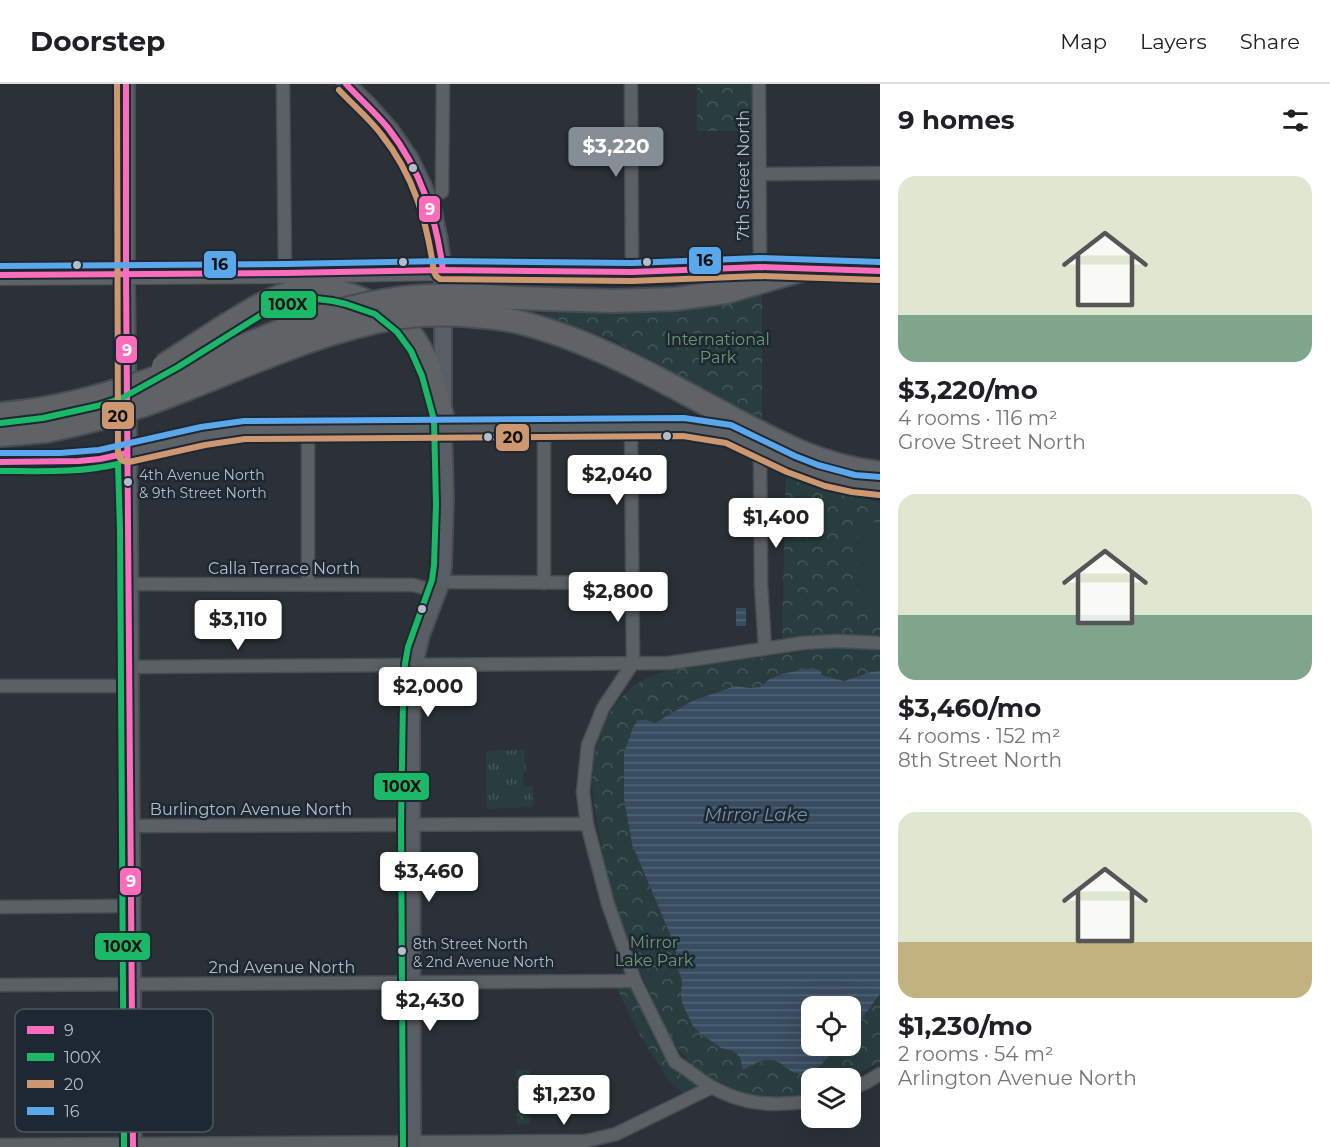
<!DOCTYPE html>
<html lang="en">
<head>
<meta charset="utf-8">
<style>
  :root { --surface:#fff; --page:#f2f2f2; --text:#202124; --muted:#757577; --line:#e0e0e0; --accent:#858d95 }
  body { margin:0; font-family:Montserrat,sans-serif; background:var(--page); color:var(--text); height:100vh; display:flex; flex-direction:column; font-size:22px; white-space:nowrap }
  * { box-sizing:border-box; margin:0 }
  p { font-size:20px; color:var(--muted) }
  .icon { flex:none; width:33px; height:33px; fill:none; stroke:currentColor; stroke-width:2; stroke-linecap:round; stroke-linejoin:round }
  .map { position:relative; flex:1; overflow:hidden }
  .drawer { display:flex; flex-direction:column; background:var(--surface); width:450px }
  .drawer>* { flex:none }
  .controls { position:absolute; left:801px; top:912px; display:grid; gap:12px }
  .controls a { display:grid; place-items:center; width:60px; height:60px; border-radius:12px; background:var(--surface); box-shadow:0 6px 24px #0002; font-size:30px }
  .price { position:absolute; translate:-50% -51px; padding:0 14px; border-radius:6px; background:#fff; color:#222; font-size:20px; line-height:39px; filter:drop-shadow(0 2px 3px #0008) }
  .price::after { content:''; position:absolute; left:50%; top:36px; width:18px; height:14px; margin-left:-9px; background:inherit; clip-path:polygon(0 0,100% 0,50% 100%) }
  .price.selected { background:var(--accent); color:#fff }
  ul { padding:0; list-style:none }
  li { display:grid; align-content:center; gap:12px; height:318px; padding:0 18px }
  li span { display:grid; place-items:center; height:186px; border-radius:18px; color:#555 }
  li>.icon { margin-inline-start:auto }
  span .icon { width:108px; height:108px; fill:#fffc; stroke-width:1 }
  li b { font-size:26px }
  h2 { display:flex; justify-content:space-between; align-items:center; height:72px; padding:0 18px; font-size:26px }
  header { display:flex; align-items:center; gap:36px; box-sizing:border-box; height:84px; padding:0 30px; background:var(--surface); border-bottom:2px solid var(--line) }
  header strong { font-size:28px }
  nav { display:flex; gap:33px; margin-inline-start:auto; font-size:21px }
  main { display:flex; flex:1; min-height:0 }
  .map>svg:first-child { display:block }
  .grass { fill:url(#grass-tufts) }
  .forest { fill:url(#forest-crowns) }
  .pitch { fill:#283e3e }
  .water { fill:url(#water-rules) }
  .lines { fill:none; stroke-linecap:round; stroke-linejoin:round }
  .street-casing { stroke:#484d52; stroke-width:15 }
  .secondary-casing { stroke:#484d52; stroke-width:20 }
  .primary-casing { stroke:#484e54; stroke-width:22 }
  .highway-casing { stroke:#484d53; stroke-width:26 }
  .street { stroke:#5b6065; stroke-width:12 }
  .secondary { stroke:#595e64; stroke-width:16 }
  .primary { stroke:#5d6267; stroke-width:20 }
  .highway { stroke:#5f6366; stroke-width:22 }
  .highway-bridge-casing { stroke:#484d53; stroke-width:26; stroke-linecap:butt }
  .highway-bridge { stroke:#5f6366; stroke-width:22 }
  .bus-1-casing { stroke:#1e2832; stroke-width:10 }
  .bus-2-casing { stroke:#1e2832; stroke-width:10 }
  .bus-3-casing { stroke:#1e2832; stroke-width:10 }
  .bus-4-casing { stroke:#1e2832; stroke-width:10 }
  .bus-1 { stroke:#fb6dba; stroke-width:6 }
  .bus-2 { stroke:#1ab867; stroke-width:6 }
  .bus-3 { stroke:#cd976f; stroke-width:6 }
  .bus-4 { stroke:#5aa8eb; stroke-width:6 }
  .bus-dot { fill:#b5bec8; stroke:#1e2832; stroke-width:2 }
  .labels { text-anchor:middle; stroke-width:5; stroke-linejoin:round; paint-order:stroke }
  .bus-label { font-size:14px; fill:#b5bec8; stroke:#1e2832; text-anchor:start }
  .street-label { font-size:16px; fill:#b5bec8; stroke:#1e2832 }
  .park-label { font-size:16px; fill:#6d9872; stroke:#1e2832 }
  .water-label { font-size:18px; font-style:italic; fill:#7692aa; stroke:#1e2832 }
  .key { fill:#1e2832; stroke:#4b555f; stroke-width:1.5 }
  .key-label { font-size:16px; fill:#b5bec8 }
  .line-badge { stroke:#1e2832; stroke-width:2 }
  .badge-label { font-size:16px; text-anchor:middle; font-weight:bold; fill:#fff }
  .pale-badge-label { font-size:16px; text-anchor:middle; font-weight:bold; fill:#111 }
</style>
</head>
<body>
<header>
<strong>Doorstep</strong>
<nav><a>Map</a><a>Layers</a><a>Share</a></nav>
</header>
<main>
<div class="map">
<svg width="880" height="1063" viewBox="0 0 880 1063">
  <defs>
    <pattern id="grass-tufts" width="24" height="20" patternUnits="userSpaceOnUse" patternTransform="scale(1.5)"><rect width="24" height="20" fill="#283e3e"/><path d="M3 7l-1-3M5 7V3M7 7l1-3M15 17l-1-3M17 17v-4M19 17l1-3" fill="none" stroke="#455858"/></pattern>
    <pattern id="forest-crowns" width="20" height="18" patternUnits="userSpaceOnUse" patternTransform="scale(1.5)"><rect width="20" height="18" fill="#283e3e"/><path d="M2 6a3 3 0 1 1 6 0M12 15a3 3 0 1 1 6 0" fill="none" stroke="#455858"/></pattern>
    <pattern id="water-rules" width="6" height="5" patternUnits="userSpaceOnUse" patternTransform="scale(1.5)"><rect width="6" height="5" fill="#384c60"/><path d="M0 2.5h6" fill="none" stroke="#536475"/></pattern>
  </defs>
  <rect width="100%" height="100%" fill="#2b3137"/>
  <!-- grass -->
  <path class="grass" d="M 524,666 L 526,687 L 523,688 L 523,702 L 533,702 L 533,723 L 487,725 L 486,667 Z"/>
  <!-- forest -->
  <g class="forest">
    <rect x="697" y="0" width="55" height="47"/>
    <path d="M 762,209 L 762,335 L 612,255 L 540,229 L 579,227 L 631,228 L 679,227 L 718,221 Z"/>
    <path d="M 786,385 L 880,419 L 880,553 C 847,549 815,551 782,557 Z"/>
    <path d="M 844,563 L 880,565 L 880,587 L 871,588 L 844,597 L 822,591 L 820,586 L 812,584 L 781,590 L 768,596 L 761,603 L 750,604 L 735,602 L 692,617 L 655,639 L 647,636 L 633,643 L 624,669 L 624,715 L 632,760 L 675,862 L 677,882 L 682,897 L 681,909 L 701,950 L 721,964 L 733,967 L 741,973 L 743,985 C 764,973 776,974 795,989 C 816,981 824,982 835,962 L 850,962 L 851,946 L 856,942 L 880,910 L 880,978 L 850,994 L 812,994 L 811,1008 C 781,1015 747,1016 718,1000 C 703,992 685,974 675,960 C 663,942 655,923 647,903 C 624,852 607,798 598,743 C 594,723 591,704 593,684 C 596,656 606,626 628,607 C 657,580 708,582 745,576 C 778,571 811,566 844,563 Z"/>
    <path d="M 616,903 L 632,903 L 682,988 L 700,1002 L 684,1010 L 669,997 L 637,946 Z"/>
    <path d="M 516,986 L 530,986 L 530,1040 L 517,1040 Z"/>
  </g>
  <!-- pitch -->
  <rect class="pitch" x="858" y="438" width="22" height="86"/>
  <!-- water -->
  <g class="water">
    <rect x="736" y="524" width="10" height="18"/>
    <path d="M 812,584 L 820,586 L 822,591 L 844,597 L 871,588 L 880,587 L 880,910 L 856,942 L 851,946 L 850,922 L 812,922 L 812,962 L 835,962 C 828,974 813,996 795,989 C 788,987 783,979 775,977 C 763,974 753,980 743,986 L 740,973 L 733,967 L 721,964 L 701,950 L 693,942 L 682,919 L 681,909 L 682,897 L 677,882 L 675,862 L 632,760 L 624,715 L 624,669 L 633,643 L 638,636 L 647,636 L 655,639 L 692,617 L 735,602 L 750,604 L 761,603 L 768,596 L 781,590 Z"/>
  </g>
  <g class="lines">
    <defs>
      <g id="street">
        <path d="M 283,0 L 285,189"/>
        <path d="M 631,0 L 632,188"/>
        <path d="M 759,0 L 760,183"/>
        <path d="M 759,90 L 880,89"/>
        <path d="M 442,108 L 443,0"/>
        <path d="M 544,344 L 544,499"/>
        <path d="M 631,344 L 633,579"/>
        <path d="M 308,345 L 308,500"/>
        <path d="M 760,365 L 761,500 L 765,565"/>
        <path d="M 441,498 L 632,499"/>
        <path d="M 130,500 L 413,501 L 437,507"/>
        <path d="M 633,579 L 603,624 L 588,661 L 583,708 L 587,740 L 608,820 L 635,897 L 675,978 C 688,985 698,995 710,1002 C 744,1022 774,1022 812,1017"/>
        <path d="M 130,583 L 669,579 L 803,559 L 837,557 L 880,559"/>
        <path d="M 0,602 L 130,602"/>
        <path d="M 131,742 L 587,740"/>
        <path d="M 0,823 L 132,822"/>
        <path d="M 0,901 L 635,897"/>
        <path d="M 850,1005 L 865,999 L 880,990"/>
        <path d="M 0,1061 L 586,1057 L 616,1050 L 712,1003"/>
      </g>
      <g id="secondary">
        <path d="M 126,0 L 126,190 L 129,445 L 133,1063"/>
        <path d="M 346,0 L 368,21 L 390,46 L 410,75 L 422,100 L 433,127 L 439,156 L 443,186 L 443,344 L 445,414 L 443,482 L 441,498 L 421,551 L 414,580 L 411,639 L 412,1063"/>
      </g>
      <g id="primary">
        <path d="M 0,191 L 285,189 L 443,186 L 632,188 L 760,183 L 880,187"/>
        <path d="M 0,378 L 60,378 L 100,375 L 203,352 L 244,346 L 308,345 L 684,343 C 699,345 715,346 729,350 C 746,356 763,366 779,374 C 811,390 844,401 880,402"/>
      </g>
      <g id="highway">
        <path d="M 514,214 L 614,217 L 675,215 L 726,208 L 805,185"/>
        <path d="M 515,237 C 589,255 654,292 719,327 C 773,356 818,382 880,389"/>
        <path d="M 228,240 C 250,227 274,211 299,207 C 343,200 396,223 418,261 C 432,284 436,310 443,335"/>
        <path d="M 0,330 C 41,327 81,318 119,306"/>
        <path d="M 0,351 L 46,347"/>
      </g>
    </defs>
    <!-- street casing -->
    <use href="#street" class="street-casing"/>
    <!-- secondary casing -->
    <use href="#secondary" class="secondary-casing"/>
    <!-- primary casing -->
    <use href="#primary" class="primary-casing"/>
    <!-- highway casing -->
    <use href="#highway" class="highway-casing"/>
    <!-- street -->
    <use href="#street" class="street"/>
    <!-- secondary -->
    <use href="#secondary" class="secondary"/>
    <!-- primary -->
    <use href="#primary" class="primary"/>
    <!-- highway -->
    <use href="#highway" class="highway"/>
    <defs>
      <g id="highway-bridge">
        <path d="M 163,282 L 228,240"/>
        <path d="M 119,306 C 160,293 200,279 240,263 C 286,245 332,225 382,217 C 425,209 470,211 514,214"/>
        <path d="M 46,347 C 81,340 113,332 147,320 C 231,290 313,247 402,233 C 440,228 478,231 515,237"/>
      </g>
    </defs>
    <!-- highway-bridge casing -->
    <use href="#highway-bridge" class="highway-bridge-casing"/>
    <!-- highway-bridge -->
    <use href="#highway-bridge" class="highway-bridge"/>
    <defs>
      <g id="bus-1">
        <path d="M 126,0 L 126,190 L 133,1063"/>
        <path d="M 346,0 C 360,15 375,28 388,44 C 421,86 436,134 443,186"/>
        <path d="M 0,191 L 285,189 L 443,186 L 632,188 L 760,183 L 880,187"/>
        <path d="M 0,378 L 79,377 L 100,375 L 127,369"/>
      </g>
      <g id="bus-2">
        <path d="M 1,339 L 43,334 L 97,322 L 122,314 L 178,283 L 266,228 L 301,216 L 317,215 L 333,217 L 346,220 L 375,230 L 397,248 L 411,267 L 422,292 L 434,336 L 436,421 L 434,481 L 432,496 L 408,563 L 405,580 L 403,617 L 401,740 L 403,1063"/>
        <path d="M 0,387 C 40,387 80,389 118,380 L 120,445 L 124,1063"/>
      </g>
      <g id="bus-3">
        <path d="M 117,0 L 118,369 C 119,375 123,378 129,378 L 205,361 L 245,355 L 683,352 L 726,359 L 787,388 L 825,402 L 852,408 L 879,411"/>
        <path d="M 339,6 C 353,21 369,34 381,50 C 414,91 427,138 434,188 L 436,192 L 440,195 L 632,197 L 760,192 L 880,196"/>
      </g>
      <g id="bus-4">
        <path d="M 0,182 L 285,180 L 443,177 L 632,179 L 760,174 L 880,178"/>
        <path d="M 0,369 L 60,369 L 99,366 L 201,343 L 244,337 L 684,334 L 731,341 L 795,372 L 818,381 L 855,391 L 880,393"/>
      </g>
    </defs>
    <!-- bus-1 casing -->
    <use href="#bus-1" class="bus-1-casing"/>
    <!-- bus-2 casing -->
    <use href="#bus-2" class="bus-2-casing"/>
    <!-- bus-3 casing -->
    <use href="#bus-3" class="bus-3-casing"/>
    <!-- bus-4 casing -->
    <use href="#bus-4" class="bus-4-casing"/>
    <!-- bus-1 -->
    <use href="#bus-1" class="bus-1"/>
    <!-- bus-2 -->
    <use href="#bus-2" class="bus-2"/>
    <!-- bus-3 -->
    <use href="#bus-3" class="bus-3"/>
    <!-- bus-4 -->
    <use href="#bus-4" class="bus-4"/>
  </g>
  <!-- markers -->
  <g class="bus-dot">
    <circle cx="413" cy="84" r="5"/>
    <circle cx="403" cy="178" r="5"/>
    <circle cx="647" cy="178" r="5"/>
    <circle cx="77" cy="181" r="5"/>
    <circle cx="667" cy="352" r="5"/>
    <circle cx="488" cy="353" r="5"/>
    <circle cx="128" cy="398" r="5"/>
    <circle cx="422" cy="525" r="5"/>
    <circle cx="402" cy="867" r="5"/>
  </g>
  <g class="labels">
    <!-- bus labels -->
    <g class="bus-label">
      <text x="139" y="396">4th Avenue North<tspan x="139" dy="18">&amp; 9th Street North</tspan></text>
      <text x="413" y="865">8th Street North<tspan x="413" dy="18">&amp; 2nd Avenue North</tspan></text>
    </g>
    <!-- street labels -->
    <g class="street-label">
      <text transform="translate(743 91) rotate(-90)" y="6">7th Street North</text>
      <text x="284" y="490">Calla Terrace North</text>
      <text x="251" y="731">Burlington Avenue North</text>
      <text x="282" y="889">2nd Avenue North</text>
    </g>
    <!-- park labels -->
    <g class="park-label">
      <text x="718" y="261">International<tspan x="718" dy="18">Park</tspan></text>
      <text x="654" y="864">Mirror<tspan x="654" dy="18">Lake Park</tspan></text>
    </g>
    <!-- water labels -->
    <g class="water-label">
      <text x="756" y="737">Mirror Lake</text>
    </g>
  </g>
  <!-- legend -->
  <rect x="15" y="925" width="198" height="123" rx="9" class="key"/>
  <rect x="27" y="942" width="27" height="8" fill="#fb6dba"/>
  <rect x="27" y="969" width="27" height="8" fill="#1ab867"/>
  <rect x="27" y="996" width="27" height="8" fill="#cd976f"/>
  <rect x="27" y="1023" width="27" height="8" fill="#5aa8eb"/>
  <g class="key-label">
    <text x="64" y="952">9</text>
    <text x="64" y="979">100X</text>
    <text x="64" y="1006">20</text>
    <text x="64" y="1033">16</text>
  </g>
  <g class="line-badge">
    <rect x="418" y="111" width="23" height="28" rx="6" fill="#fb6dba"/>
    <rect x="688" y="162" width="34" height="29" rx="6" fill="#5aa8eb"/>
    <rect x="203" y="166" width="34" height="29" rx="6" fill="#5aa8eb"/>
    <rect x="260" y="206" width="57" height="29" rx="6" fill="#1ab867"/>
    <rect x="115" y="251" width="23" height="29" rx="6" fill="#fb6dba"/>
    <rect x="101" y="317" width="34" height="29" rx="6" fill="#cd976f"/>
    <rect x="495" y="339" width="35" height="29" rx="6" fill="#cd976f"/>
    <rect x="373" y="688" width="57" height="29" rx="6" fill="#1ab867"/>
    <rect x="119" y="783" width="23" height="29" rx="6" fill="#fb6dba"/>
    <rect x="94" y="848" width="57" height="29" rx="6" fill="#1ab867"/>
  </g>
  <g class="badge-label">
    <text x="430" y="131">9</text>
    <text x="127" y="272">9</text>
    <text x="131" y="803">9</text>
  </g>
  <g class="pale-badge-label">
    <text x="705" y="182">16</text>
    <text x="220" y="186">16</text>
    <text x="288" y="226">100X</text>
    <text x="118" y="338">20</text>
    <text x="513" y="359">20</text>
    <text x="402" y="708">100X</text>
    <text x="123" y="868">100X</text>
  </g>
</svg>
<div class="controls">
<a><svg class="icon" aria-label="locate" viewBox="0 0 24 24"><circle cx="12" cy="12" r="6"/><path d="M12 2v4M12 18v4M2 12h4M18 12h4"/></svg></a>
<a><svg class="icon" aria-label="layers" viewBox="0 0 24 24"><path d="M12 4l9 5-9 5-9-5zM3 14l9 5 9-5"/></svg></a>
</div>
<b class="price selected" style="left:616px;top:94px">$3,220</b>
<b class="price" style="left:617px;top:422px">$2,040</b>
<b class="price" style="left:776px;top:465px">$1,400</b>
<b class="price" style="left:618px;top:539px">$2,800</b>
<b class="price" style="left:238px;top:567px">$3,110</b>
<b class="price" style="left:428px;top:634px">$2,000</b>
<b class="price" style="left:429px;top:819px">$3,460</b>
<b class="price" style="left:430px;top:948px">$2,430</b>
<b class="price" style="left:564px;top:1042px">$1,230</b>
</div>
<section class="drawer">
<h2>9 homes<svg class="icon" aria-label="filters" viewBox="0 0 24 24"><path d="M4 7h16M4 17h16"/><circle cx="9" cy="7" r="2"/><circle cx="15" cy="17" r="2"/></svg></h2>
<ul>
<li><span style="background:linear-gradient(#dfe7d0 75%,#7fa58c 0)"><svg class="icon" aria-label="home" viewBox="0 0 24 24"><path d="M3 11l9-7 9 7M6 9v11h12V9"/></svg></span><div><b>$3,220/mo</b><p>4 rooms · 116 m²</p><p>Grove Street North</p></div></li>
<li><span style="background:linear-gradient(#dfe7d0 65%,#7fa58c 0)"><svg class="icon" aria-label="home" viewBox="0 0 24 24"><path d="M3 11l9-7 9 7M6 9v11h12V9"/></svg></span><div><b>$3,460/mo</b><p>4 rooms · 152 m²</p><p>8th Street North</p></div></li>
<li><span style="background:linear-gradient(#dfe7d0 70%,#c2b280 0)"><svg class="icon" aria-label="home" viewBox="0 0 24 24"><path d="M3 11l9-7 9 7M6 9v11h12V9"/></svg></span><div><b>$1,230/mo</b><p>2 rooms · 54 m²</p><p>Arlington Avenue North</p></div></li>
</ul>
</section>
</main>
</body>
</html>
